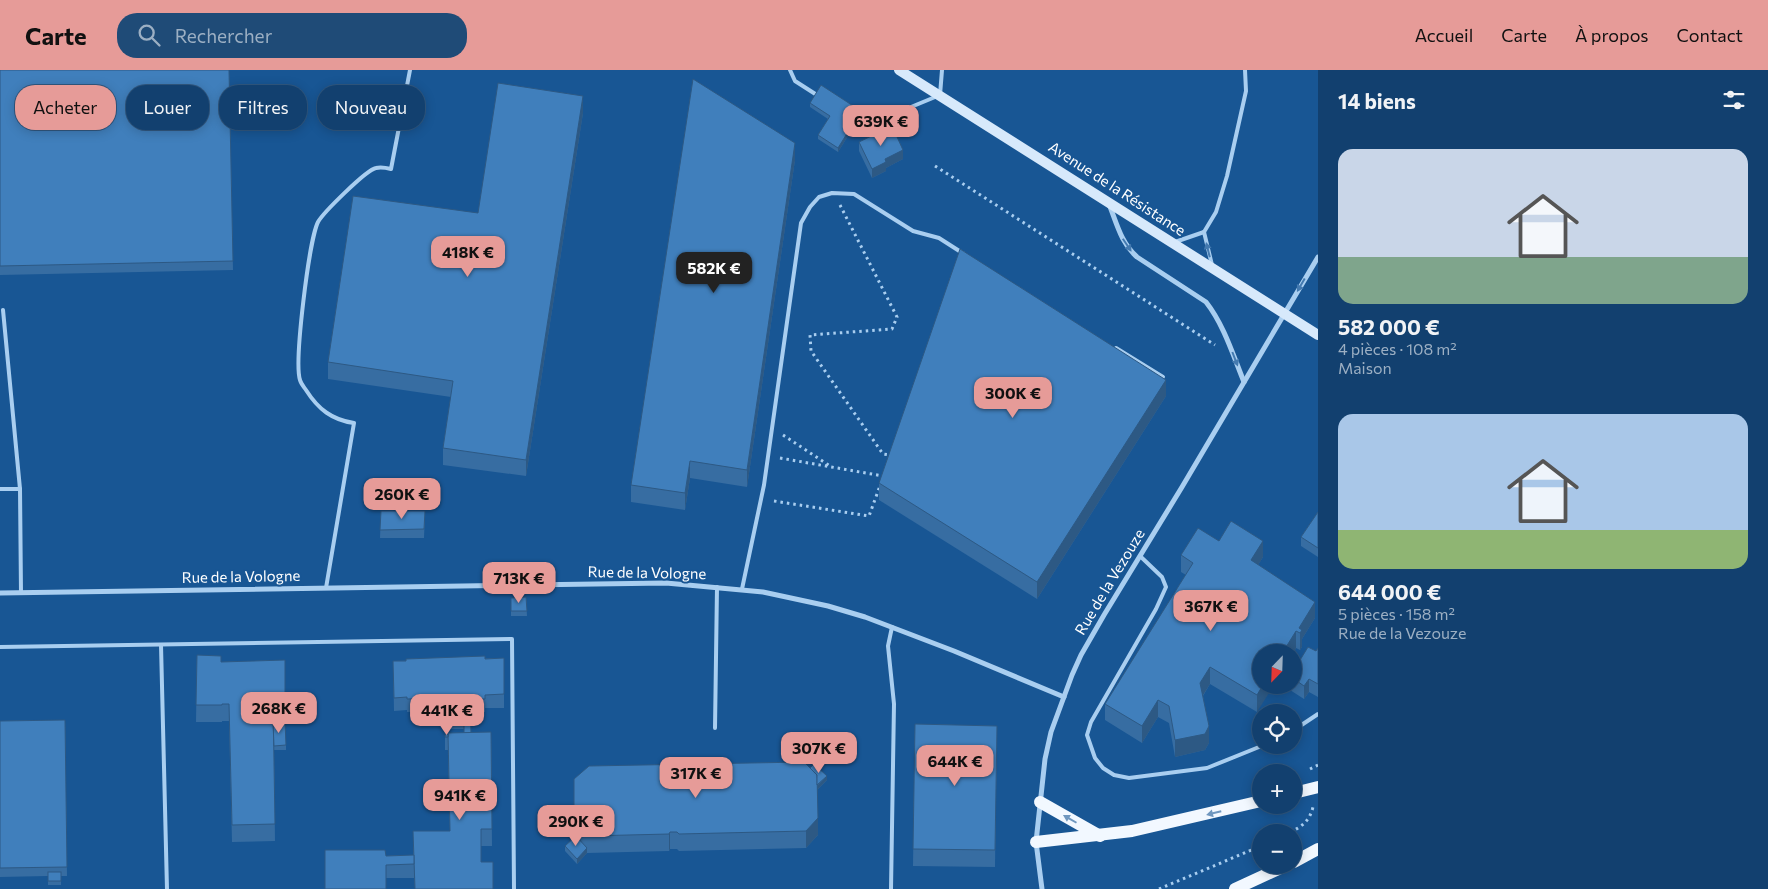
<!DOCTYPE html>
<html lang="fr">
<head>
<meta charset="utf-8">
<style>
  :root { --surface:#12406f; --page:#1f4b77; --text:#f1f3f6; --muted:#9cafc3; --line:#315982; --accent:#e69b98 }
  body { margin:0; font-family:Commissioner,sans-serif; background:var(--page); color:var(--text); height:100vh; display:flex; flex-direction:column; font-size:19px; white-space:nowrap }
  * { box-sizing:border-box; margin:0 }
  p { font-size:16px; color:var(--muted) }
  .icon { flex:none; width:28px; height:28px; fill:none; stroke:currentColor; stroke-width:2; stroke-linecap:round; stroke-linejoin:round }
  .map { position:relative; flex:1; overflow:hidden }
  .panel { display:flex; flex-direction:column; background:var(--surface); width:450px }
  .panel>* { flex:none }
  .banner { position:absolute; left:15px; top:15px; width:475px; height:45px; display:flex; gap:10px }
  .needle { width:32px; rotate:203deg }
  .buttons { position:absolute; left:1252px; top:574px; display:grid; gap:10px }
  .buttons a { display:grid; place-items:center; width:50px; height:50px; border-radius:50%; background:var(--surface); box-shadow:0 2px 12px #0003,0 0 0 1px var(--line); font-size:25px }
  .price { position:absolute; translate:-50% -42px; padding:0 11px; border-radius:10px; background:var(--accent); color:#111; font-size:16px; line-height:32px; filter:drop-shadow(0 1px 2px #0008) }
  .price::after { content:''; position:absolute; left:50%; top:30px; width:15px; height:11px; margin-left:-8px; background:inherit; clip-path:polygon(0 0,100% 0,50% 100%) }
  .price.selected { background:#222; color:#fff }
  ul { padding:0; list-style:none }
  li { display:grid; align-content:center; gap:10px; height:265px; padding:0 20px }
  li span { display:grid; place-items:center; height:155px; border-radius:15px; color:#555 }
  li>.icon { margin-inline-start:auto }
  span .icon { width:90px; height:90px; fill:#fffc; stroke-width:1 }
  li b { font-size:21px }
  h2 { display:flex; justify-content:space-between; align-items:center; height:60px; padding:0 20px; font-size:21px }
  .chip { padding:0 18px; border-radius:20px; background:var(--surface); box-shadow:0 2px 12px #0003,0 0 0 1px var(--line); font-size:18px; line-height:45px }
  .chip.selected { background:var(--accent); color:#111 }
  header { display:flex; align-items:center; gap:30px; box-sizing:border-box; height:70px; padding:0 25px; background:var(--accent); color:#111 }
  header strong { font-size:24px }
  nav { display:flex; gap:28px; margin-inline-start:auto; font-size:18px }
  .search { width:350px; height:45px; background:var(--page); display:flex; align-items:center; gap:12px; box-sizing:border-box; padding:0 18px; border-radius:20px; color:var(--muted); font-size:19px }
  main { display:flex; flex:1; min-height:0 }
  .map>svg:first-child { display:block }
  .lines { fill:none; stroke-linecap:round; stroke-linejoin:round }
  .path { stroke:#a9cef0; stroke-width:3; stroke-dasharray:2.5 4; stroke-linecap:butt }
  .lane { stroke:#a9cef0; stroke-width:4 }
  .street { stroke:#a9cef0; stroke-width:5 }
  .secondary { stroke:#d7e9fb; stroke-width:10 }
  .primary { stroke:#f2f8ff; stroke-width:12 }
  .wall { fill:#376da2 }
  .shaded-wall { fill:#2d5984 }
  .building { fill:#407fbc; stroke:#2d5984 }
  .oneway { fill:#447ab0 }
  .oneway2 { fill:#6f97bf }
  .labels { text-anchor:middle; stroke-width:4; stroke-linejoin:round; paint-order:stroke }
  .street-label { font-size:15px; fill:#fff; stroke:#185694 }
</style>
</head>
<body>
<header>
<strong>Carte</strong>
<div class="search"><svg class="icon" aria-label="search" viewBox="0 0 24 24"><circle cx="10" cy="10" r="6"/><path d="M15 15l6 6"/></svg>Rechercher</div>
<nav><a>Accueil</a><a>Carte</a><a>À propos</a><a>Contact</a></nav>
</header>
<main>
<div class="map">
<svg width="1318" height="819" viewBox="0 0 1318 819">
  <rect width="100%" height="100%" fill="#185694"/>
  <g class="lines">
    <!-- path -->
    <g class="path">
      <path d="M 935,96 L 1215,275"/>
      <path d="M 840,135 L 897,247 L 892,259 L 810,265 L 811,281 L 883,384 L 890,385"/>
      <path d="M 783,365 L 830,396"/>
      <path d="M 780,388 L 883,406"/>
      <path d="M 774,431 L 869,446 L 881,413"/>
      <path d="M 1310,699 L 1318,695"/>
      <path d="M 1290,762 C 1302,757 1310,750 1313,737"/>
      <path d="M 1159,819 L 1261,776"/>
    </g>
    <!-- lane -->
    <g class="lane">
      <path d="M 790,0 L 795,11 L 820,27"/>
      <path d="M 855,50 L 865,56 L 940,25 L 942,0"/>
      <path d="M 1204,162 L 1212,195"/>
      <path d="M 1175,172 L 1204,162 L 1216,142 L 1227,106 L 1246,21 L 1245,0"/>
      <path d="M 3,240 L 20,419 L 21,523"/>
      <path d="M 1116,278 L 1163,307"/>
      <path d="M 0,419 L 20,419"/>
      <path d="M 1140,486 L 1162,507 L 1166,517 L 1156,539 L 1091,652 L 1087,665 L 1095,688 L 1103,698 L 1114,705 L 1129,708 L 1207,698 L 1264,675"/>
      <path d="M 326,518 L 354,353 C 332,350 318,339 306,320 C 304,317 301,314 300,310 C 294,292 309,170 318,152 C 323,143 366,100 376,98 C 380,97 387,98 391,99 L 410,0"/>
      <path d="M 742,519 L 764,415 L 801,153 L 810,137 L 819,127 L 832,123 L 854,124 L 913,161 L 939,168 L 964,184"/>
      <path d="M 161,575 L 167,819"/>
      <path d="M 0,577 L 512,569 L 514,819"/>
      <path d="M 715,658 L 717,517"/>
      <path d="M 1294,660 L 1318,644"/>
      <path d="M 891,819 L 894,634 L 888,576 L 892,557"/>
    </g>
    <!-- street -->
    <g class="street">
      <path d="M 1109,134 C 1117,154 1121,173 1137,187 L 1206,232 C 1224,255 1233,285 1244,312"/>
      <path d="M 0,523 L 666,513 L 763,522 L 828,536 L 865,547 L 954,581 L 1064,627"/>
      <path d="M 1042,819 L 1036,772 L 1045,689 L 1051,662 L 1072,605 L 1081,585 L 1104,545 L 1182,417 L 1318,187"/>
    </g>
    <!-- secondary -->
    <path class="secondary" d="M 899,0 L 1318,265"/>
    <!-- primary -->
    <g class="primary">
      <path d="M 1294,723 L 1318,717"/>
      <path d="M 1040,732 L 1100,766"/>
      <path d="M 1036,772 L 1132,761 L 1261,731"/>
      <path d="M 1294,792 L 1318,779"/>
      <path d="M 1235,819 L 1287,795"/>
    </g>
  </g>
  <!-- wall -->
  <g class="wall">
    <path d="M 0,0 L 229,0 L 233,200 L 0,205 Z"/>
    <path d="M 810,33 L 861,45 L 838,82 L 818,69 L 818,65 L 828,49 L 810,37 Z"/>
    <path d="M 583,43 L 526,406 L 443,395 L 443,378 L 451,327 L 328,309 L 328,292 L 478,143 Z"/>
    <path d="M 859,72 L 903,89 L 886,98 L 886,101 L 872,108 L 859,81 Z"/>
    <path d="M 795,90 L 747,417 L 690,408 L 685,440 L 631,432 L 631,415 Z"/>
    <path d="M 1166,326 L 1037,529 L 879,430 L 879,413 Z"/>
    <path d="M 381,441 L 425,441 L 424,468 L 380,468 Z"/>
    <path d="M 1318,442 L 1318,487 L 1301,476 L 1301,467 Z"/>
    <path d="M 1219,471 L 1263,487 L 1258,495 L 1315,548 L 1302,569 L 1302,577 L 1300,580 L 1296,578 L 1294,582 L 1261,582 L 1257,642 L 1210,614 L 1203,626 L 1209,673 L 1205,680 L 1175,687 L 1169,653 L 1158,647 L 1142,673 L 1105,650 L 1105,634 L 1186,505 L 1181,502 L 1181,485 Z"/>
    <path d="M 526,527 L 527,546 L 511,546 L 511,528 Z"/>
    <path d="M 1318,578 L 1318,627 L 1309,622 L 1304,629 L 1290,620 L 1290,615 L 1294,615 L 1294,600 L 1316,581 Z"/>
    <path d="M 197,585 L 221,592 L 285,590 L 285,647 L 273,647 L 273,652 L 286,675 L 286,680 L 274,680 L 275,771 L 232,772 L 229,651 L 222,651 L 222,652 L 196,652 Z"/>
    <path d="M 504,588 L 504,638 L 485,638 L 485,642 L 473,642 L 472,650 L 471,650 L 471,663 L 491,662 L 492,776 L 481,776 L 481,792 L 493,819 L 415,819 L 414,803 L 414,808 L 386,808 L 386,786 L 413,785 L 413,761 L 450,761 L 448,680 L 445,680 L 445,665 L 464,663 L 464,659 L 446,659 L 446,656 L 444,656 L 444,641 L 407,642 L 407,640 L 394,641 L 393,591 Z"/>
    <path d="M 65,650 L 67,806 L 61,806 L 61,815 L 48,815 L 48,806 L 0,807 L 0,651 Z"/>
    <path d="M 915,654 L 997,656 L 995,797 L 913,796 Z"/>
    <path d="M 810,698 L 827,710 L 817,720 L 818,765 L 806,778 L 679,781 L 677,779 L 670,779 L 669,781 L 587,783 L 577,794 L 565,781 L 565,776 L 574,767 L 574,709 Z"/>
  </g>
  <!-- shaded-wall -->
  <g class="shaded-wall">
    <path d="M 583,26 L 583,43 L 526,406 L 526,390 Z"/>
    <path d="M 861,41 L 861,45 L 838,82 L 838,78 Z"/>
    <path d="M 795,73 L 795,90 L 747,417 L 747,400 Z"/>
    <path d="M 903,80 L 903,89 L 886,98 L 886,101 L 872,108 L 872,99 L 885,89 Z"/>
    <path d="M 1166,310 L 1166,326 L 1037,529 L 1037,512 Z"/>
    <path d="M 690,391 L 690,408 L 685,440 L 685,423 Z"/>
    <path d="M 1263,471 L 1263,487 L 1251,507 L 1251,490 Z"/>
    <path d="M 1315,532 L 1315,548 L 1302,569 L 1302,577 L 1300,580 L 1300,563 L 1299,558 Z"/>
    <path d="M 1296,561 L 1296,578 L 1294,582 L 1283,582 Z"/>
    <path d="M 1210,597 L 1210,614 L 1200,630 L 1200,613 Z"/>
    <path d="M 1309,609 L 1309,622 L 1304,629 L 1304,616 Z"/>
    <path d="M 1263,615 L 1274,615 L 1257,642 L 1257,625 Z"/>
    <path d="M 1158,630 L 1158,647 L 1142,673 L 1142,656 Z"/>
    <path d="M 1209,656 L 1209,673 L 1205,680 L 1175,687 L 1175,670 Z"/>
    <path d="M 827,706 L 827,710 L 816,721 L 816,717 Z"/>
    <path d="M 818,748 L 818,765 L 806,778 L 806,761 Z"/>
    <path d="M 670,762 L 670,779 L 669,781 L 669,764 Z"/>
    <path d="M 587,778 L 587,783 L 577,794 L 577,789 Z"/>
  </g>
  <!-- building -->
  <g class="building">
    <path d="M 0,0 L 229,0 L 233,191 L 0,196 Z"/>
    <path d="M 693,9 L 795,73 L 747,400 L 690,391 L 685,423 L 631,415 Z"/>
    <path d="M 498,13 L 583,26 L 526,390 L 443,378 L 453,311 L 328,292 L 353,126 L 478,143 Z"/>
    <path d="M 821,15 L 861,41 L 838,78 L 818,65 L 830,46 L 810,33 Z"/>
    <path d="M 892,56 L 903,80 L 885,89 L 886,92 L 872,99 L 859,72 Z"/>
    <path d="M 960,179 L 1166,310 L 1037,512 L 879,413 Z"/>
    <path d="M 381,441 L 425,441 L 424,459 L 380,460 Z"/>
    <path d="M 1318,442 L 1318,478 L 1301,467 Z"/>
    <path d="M 1231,451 L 1263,471 L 1251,490 L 1315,532 L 1299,558 L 1302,560 L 1300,563 L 1296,561 L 1283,582 L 1261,582 L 1261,615 L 1263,615 L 1257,625 L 1210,597 L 1200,613 L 1209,656 L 1205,664 L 1175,670 L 1169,636 L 1158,630 L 1142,656 L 1105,634 L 1193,493 L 1181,485 L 1198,458 L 1219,471 Z"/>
    <path d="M 526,527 L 527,541 L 511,541 L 511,528 Z"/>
    <path d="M 1308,577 L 1316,581 L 1318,578 L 1318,614 L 1309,609 L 1304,616 L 1294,609 L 1294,600 Z"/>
    <path d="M 197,585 L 221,586 L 221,592 L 285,590 L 285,630 L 273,630 L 275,754 L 232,755 L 229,634 L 222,634 L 222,635 L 196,635 Z"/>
    <path d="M 485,586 L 485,589 L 504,588 L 504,624 L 485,625 L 485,629 L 473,629 L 472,637 L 470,637 L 471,663 L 464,663 L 464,646 L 446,646 L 446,643 L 444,642 L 444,628 L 407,629 L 407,627 L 394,628 L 393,591 L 406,591 L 406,589 Z"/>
    <path d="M 65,650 L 67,797 L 0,798 L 0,651 Z"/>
    <path d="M 273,652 L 285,652 L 286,675 L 274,676 Z"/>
    <path d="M 915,654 L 997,656 L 995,780 L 913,779 Z"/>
    <path d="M 491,662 L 492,759 L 481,759 L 481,792 L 493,792 L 493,819 L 415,819 L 413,761 L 450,761 L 448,663 Z"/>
    <path d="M 448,664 L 448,667 L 445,667 L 445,665 Z"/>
    <path d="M 804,692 L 817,705 L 818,748 L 806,761 L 679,764 L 677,762 L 670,762 L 669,764 L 587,766 L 574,752 L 574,709 L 589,696 Z"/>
    <path d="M 814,694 L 827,706 L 817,715 L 817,705 L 810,698 Z"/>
    <path d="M 576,766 L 587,778 L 577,789 L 565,776 Z"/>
    <path d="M 325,780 L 385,780 L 386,786 L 414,785 L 414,794 L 386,795 L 386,819 L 325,819 Z"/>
    <rect x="48" y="802" width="13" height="9"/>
  </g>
  <!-- one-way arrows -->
  <defs><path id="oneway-solid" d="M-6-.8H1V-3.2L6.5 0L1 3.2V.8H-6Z" transform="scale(1.25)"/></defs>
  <g class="oneway">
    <use href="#oneway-solid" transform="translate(1127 175) rotate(56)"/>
    <use href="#oneway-solid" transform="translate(1208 180) rotate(-104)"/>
    <use href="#oneway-solid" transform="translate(1301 215) rotate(120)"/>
    <use href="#oneway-solid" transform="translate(1235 289) rotate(69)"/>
  </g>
  <g class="oneway2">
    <use href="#oneway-solid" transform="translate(1214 743) rotate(166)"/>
    <use href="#oneway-solid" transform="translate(1070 749) rotate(-150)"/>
  </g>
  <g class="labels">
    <!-- street labels -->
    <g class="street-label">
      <text transform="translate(1117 119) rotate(33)" y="5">Avenue de la Résistance</text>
      <text transform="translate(647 503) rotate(1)" y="5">Rue de la Vologne</text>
      <text transform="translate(241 507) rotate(-1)" y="5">Rue de la Vologne</text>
      <text transform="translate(1110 512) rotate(-59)" y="5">Rue de la Vezouze</text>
    </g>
  </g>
</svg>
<div class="buttons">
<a><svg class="needle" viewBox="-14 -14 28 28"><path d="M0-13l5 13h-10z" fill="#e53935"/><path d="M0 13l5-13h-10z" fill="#9cafc3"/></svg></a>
<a><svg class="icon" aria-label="locate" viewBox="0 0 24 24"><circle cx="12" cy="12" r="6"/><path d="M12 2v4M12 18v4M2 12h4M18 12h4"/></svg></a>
<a>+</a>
<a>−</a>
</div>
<b class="price" style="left:881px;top:77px">639K €</b>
<b class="price" style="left:468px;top:208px">418K €</b>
<b class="price selected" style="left:714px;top:224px">582K €</b>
<b class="price" style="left:1013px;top:349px">300K €</b>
<b class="price" style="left:402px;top:450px">260K €</b>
<b class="price" style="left:519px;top:534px">713K €</b>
<b class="price" style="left:1211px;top:562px">367K €</b>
<b class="price" style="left:279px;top:664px">268K €</b>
<b class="price" style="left:447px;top:666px">441K €</b>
<b class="price" style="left:819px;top:704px">307K €</b>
<b class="price" style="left:955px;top:717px">644K €</b>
<b class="price" style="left:696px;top:729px">317K €</b>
<b class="price" style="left:460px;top:751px">941K €</b>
<b class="price" style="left:576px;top:777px">290K €</b>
<div class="banner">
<a class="chip selected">Acheter</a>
<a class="chip">Louer</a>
<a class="chip">Filtres</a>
<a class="chip">Nouveau</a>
</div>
</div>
<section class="panel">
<h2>14 biens<svg class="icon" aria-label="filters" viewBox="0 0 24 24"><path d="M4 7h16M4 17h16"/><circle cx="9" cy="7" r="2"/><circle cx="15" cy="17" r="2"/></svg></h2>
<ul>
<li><span style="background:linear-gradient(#c9d6e8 70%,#7fa58c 0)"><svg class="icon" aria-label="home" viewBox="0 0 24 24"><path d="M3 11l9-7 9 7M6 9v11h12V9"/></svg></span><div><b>582 000 €</b><p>4 pièces · 108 m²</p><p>Maison</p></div></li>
<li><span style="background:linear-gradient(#a9c7e8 75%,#8fb573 0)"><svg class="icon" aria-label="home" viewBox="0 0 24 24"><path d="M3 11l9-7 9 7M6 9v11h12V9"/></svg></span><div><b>644 000 €</b><p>5 pièces · 158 m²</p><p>Rue de la Vezouze</p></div></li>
</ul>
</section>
</main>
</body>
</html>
